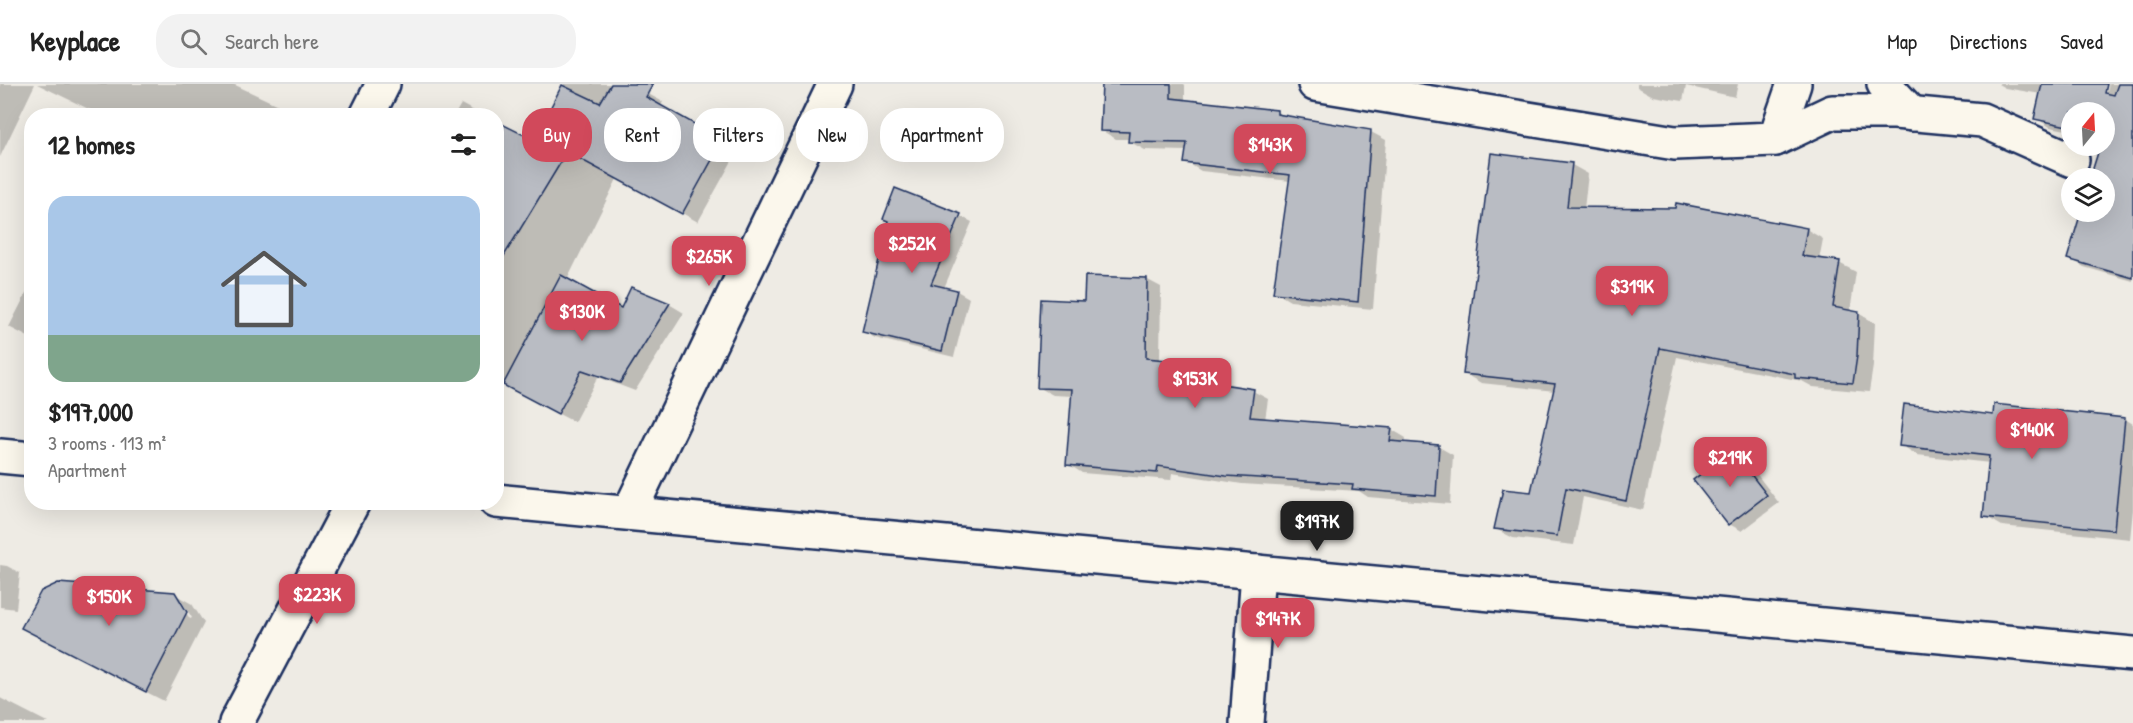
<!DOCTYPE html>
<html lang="en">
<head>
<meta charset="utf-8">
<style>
  :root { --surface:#fff; --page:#f2f2f2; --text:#222; --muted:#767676; --line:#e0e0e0; --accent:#d1495b }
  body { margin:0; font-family:"Patrick Hand",sans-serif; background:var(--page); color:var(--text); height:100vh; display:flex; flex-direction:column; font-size:22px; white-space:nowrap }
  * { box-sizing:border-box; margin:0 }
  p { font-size:20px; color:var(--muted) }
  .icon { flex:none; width:33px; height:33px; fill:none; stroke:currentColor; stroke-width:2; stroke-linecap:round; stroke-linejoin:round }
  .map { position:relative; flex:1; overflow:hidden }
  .side { position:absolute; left:24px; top:24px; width:480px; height:402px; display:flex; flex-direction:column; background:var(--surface); border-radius:24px; box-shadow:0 6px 24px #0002 }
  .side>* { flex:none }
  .hud { position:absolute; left:522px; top:24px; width:570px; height:54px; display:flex; gap:12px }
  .needle { width:39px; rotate:18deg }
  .controls { position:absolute; left:2061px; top:18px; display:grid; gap:12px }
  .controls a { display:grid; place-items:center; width:54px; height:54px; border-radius:50%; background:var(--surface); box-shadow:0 6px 24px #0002; font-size:30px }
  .price { position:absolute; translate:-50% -51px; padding:0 14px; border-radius:12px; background:var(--accent); color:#fff; font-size:20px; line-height:39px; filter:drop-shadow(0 2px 3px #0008) }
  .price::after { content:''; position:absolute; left:50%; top:36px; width:18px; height:14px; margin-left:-9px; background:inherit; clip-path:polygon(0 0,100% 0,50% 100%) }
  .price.on { background:#222; color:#fff }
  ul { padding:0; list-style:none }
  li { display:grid; align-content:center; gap:12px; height:318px; padding:0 24px }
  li+li { border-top:2px solid var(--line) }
  li span { display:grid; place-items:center; height:186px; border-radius:18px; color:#555 }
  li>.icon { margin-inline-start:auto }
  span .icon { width:108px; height:108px; fill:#fffc; stroke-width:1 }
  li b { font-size:26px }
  h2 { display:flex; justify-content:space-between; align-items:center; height:72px; padding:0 24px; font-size:26px }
  .chip { padding:0 21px; border-radius:24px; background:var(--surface); box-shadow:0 6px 24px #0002; font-size:21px; line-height:54px }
  .chip.on { background:var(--accent); color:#fff }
  header { display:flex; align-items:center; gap:36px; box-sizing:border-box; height:84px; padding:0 30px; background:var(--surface); border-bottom:2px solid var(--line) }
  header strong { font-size:28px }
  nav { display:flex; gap:33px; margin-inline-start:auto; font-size:21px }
  .search { width:420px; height:54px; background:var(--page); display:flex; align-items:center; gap:15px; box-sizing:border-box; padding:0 21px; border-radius:24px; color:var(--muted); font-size:22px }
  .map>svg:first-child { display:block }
  .shadow { fill:#0003; fill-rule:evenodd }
  .building { fill:#b9bcc3; stroke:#1b2f5e; stroke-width:1.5 }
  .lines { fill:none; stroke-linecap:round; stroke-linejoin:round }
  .minor-casing { stroke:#1b2f5e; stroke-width:38 }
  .minor { stroke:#fbf7ec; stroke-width:33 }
</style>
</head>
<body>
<header>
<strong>Keyplace</strong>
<div class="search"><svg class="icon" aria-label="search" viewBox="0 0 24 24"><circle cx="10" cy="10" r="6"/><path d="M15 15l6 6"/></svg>Search here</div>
<nav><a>Map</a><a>Directions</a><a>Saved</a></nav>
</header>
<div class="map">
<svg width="2133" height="639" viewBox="0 0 2133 639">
  <rect width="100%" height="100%" fill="#eeebe4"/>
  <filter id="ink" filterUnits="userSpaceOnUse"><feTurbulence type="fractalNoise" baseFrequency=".0167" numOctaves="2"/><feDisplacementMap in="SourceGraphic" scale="12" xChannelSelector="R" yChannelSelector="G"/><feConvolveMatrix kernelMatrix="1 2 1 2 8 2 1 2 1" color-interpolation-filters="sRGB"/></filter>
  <g filter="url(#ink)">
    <!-- shadow -->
    <g class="shadow">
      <path d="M 0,0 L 35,0 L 0,73 Z"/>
      <path d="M 37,0 L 233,0 L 297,30 L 103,32 Z"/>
      <path d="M 564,0 L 630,0 L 663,18 L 660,23 L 738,66 L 698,138 L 618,93 L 567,196 L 621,226 L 669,220 L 684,229 L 635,307 L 598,293 L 574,338 L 496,297 L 496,94 L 535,58 Z"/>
      <path d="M 1103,0 L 1184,0 L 1185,1 L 1185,17 L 1277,28 L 1287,33 L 1371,48 L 1386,56 L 1373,225 L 1290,217 L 1275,208 L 1291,97 L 1201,87 L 1186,78 L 1187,67 L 1145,66 L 1130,58 L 1130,55 L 1116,55 L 1101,46 Z"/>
      <path d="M 1637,0 L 1738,0 L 1735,13 L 1686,2 L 1683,17 L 1653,12 L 1637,3 Z"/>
      <path d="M 1998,0 L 2106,0 L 2102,16 L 2105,16 L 2109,0 L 2124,0 L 2133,18 L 2133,197 L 2084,183 L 2069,174 L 2082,128 L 2104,128 L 2104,94 L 2092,94 L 2101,62 L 2104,62 L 2104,28 L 2072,28 L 2072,47 L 2050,43 L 2036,34 L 2041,10 L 2005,4 Z"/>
      <path d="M 461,20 L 483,32 L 454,32 Z"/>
      <path d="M 1492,71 L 1572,81 L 1588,90 L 1584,125 L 1806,145 L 1823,155 L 1819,176 L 1839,179 L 1856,188 L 1850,228 L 1858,229 L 1875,239 L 1873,282 L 1869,308 L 1813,303 L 1802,297 L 1677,273 L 1643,426 L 1583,413 L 1574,461 L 1513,454 L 1496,445 L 1532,410 L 1555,307 L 1481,299 L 1465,290 Z"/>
      <path d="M 960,132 L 972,138 L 944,204 L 957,207 L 969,214 L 954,273 L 875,254 L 863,247 Z"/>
      <path d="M 1146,195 L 1161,203 L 1160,277 L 1166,278 L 1181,286 L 1180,295 L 1253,307 L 1268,315 L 1265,336 L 1391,345 L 1406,354 L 1405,360 L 1439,363 L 1453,371 L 1450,420 L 1368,413 L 1359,407 L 1242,400 L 1172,389 L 1171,396 L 1082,389 L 1068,380 L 1073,312 L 1053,311 L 1038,303 L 1086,219 Z"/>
      <path d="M 32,198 L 32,255 L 9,243 Z"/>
      <path d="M 1995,333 L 2125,335 L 2133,340 L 2133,426 L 2130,455 L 2002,442 L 1985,432 L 1990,379 L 1917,371 L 1901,361 Z"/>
      <path d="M 1732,368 L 1745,375 L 1779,419 L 1742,447 L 1729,440 Z"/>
      <path d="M 0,481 L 7,482 L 20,489 L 16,525 L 0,523 Z"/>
      <path d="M 174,510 L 192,520 L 204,539 L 164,617 L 40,554 ZM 178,516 L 181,516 L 192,534 L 190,535 Z"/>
      <path d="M 0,614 L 49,639 L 0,639 Z"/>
    </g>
    <!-- building -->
    <g class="building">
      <path d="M 611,0 L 653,0 L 646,13 L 723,56 L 682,130 L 567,68 L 496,185 L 496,37 L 534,56 L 562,1 L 600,19 Z"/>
      <path d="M 1102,0 L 1171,0 L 1171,14 L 1277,26 L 1277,30 L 1371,46 L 1358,218 L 1273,209 L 1290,91 L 1184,79 L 1187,59 L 1128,58 L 1129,48 L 1100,47 Z"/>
      <path d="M 2042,0 L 2107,0 L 2105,9 L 2114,11 L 2118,0 L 2133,0 L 2133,194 L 2067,175 L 2081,128 L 2104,128 L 2104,94 L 2090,94 L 2100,62 L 2104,62 L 2104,28 L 2072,28 L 2072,43 L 2034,35 Z"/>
      <path d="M 1491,69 L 1572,79 L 1567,123 L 1675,124 L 1676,119 L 1807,144 L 1802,172 L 1840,177 L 1833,223 L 1859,228 L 1857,272 L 1853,299 L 1795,294 L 1795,290 L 1660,264 L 1626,417 L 1566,404 L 1557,452 L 1494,445 L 1503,405 L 1531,408 L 1555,300 L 1463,290 Z"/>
      <path d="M 895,104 L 961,130 L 931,200 L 957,206 L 942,267 L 862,248 L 888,137 L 883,135 Z"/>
      <path d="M 561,191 L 621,224 L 631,203 L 670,219 L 620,299 L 582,286 L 558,330 L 503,301 Z"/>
      <path d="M 1085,192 L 1147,194 L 1146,274 L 1167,276 L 1165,291 L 1254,305 L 1250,333 L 1392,344 L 1390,357 L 1439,361 L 1436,412 L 1352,405 L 1353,400 L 1226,392 L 1158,382 L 1157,389 L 1066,381 L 1072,305 L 1037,304 L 1041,215 L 1084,217 Z"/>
      <path d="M 1904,320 L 1993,331 L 1994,320 L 2125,334 L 2114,446 L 1983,433 L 1989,372 L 1899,362 Z"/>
      <path d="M 1732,366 L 1767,411 L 1728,441 L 1693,396 Z"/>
      <path d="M 58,499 L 175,508 L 187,528 L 146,608 L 21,544 L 41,507 Z"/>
    </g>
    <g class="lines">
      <defs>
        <g id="minor">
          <path d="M 1315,0 L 1675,59 L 1775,55 L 1794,0"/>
          <path d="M 1884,0 L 1912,30"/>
          <path d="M 367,32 L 383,0"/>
          <path d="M 1775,55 L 1832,28 L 1895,28 L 1982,36 L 2072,76"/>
          <path d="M 0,372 L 32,375"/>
          <path d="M 496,417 L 2133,570"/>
          <path d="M 629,429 L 835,0"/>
          <path d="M 236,639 L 353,418"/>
          <path d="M 1247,639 L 1258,488"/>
        </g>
      </defs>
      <!-- minor casing -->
      <use href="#minor" class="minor-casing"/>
      <!-- minor -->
      <use href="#minor" class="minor"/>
    </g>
  </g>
</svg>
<div class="controls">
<a><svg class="needle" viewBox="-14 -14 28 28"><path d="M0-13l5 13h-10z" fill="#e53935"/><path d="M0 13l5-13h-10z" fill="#767676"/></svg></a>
<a><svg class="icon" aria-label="layers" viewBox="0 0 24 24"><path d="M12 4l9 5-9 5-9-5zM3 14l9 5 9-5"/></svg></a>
</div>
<b class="price" style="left:1270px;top:91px">$143K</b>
<b class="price" style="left:912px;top:190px">$252K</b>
<b class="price" style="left:709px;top:203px">$265K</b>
<b class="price" style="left:1632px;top:233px">$319K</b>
<b class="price" style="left:582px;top:258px">$130K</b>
<b class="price" style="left:1195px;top:325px">$153K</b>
<b class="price" style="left:2032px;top:376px">$140K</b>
<b class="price" style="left:1730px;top:404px">$219K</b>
<b class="price on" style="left:1317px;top:468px">$197K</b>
<b class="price" style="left:317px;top:541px">$223K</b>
<b class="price" style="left:109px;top:543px">$150K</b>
<b class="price" style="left:1278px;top:565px">$147K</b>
<div class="hud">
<a class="chip on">Buy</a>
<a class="chip">Rent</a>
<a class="chip">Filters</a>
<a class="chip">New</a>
<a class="chip">Apartment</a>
</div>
<section class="side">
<h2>12 homes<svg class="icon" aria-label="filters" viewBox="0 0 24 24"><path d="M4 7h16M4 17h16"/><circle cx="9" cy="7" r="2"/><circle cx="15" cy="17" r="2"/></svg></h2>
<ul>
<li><span style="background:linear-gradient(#a9c7e8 75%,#7fa58c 0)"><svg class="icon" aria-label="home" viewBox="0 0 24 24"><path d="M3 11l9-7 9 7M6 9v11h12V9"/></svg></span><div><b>$197,000</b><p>3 rooms · 113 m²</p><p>Apartment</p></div></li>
</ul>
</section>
</div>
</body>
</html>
